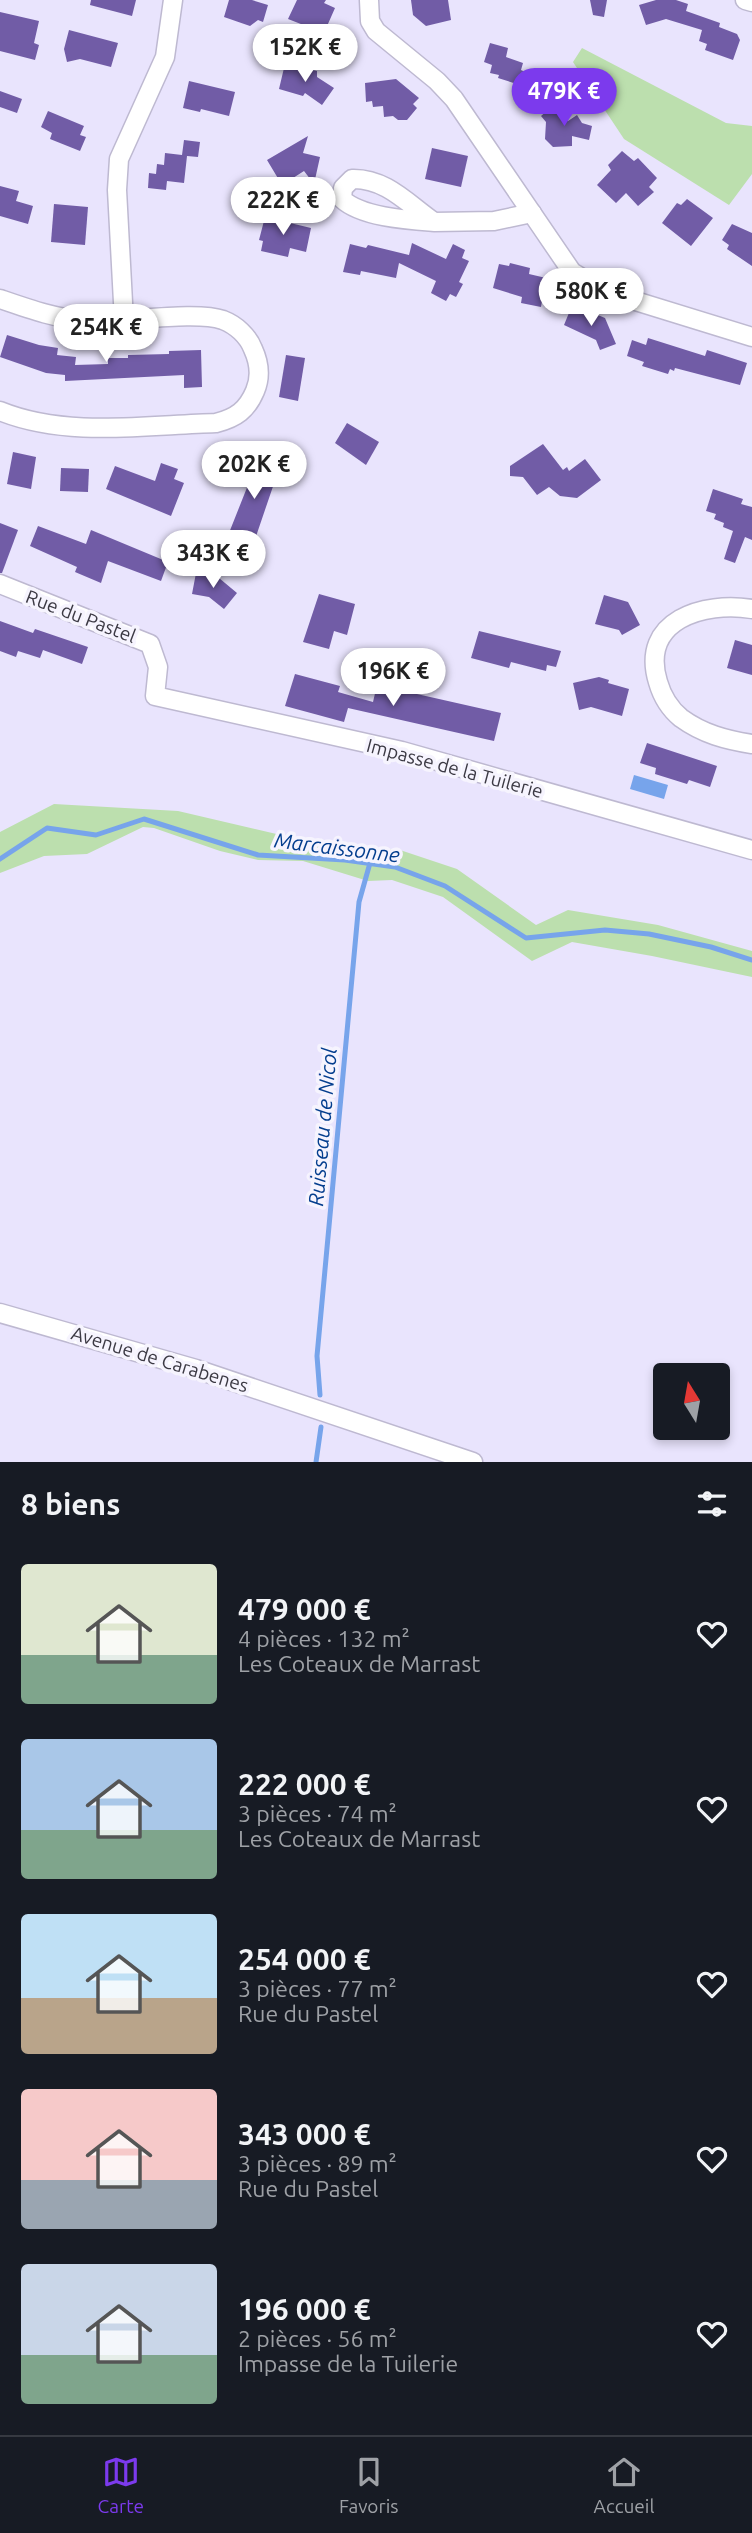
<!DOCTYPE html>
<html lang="fr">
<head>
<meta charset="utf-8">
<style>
  :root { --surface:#171b24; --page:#242831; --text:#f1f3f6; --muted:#9ea1a6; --line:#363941; --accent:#7c3aed }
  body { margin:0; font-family:Ubuntu,sans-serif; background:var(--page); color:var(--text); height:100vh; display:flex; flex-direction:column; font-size:26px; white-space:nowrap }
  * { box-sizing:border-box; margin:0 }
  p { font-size:23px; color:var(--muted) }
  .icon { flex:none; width:38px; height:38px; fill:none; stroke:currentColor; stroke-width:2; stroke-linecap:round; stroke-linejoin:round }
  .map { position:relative; height:1462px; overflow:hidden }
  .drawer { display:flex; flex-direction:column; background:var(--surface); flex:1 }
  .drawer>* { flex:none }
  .needle { width:46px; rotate:349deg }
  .fabs { position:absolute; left:653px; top:1363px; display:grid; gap:14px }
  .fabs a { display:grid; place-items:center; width:77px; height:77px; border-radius:7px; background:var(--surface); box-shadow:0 4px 10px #0003; font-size:35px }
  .price { position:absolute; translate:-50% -60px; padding:0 16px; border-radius:24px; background:#fff; color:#222; font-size:23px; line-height:46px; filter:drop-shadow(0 2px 4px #0008) }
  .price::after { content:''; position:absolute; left:50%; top:42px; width:21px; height:16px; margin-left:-10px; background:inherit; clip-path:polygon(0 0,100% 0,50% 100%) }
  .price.selected { background:var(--accent); color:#fff }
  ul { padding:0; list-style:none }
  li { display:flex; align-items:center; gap:21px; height:175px; padding:0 21px }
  li span { display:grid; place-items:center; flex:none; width:196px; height:140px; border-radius:7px; color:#555 }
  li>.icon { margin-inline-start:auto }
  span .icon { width:84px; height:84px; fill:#fffc; stroke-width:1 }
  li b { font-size:30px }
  h2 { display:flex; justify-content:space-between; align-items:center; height:84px; padding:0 21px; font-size:30px }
  .tabs { display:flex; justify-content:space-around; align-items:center; height:98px; border-top:2px solid var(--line); background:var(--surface); font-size:19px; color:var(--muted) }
  .tabs a { display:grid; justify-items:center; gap:4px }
  .tabs .selected { color:var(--accent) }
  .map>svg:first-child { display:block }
  .green { fill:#bcdfae }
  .water { fill:#77a4eb }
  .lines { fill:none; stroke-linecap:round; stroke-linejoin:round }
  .stream { stroke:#77a4eb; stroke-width:5 }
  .building { fill:#715ca6 }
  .minor-casing { stroke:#beb9d1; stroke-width:21 }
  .minor { stroke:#fff; stroke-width:18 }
  .labels { text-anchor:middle; stroke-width:7; stroke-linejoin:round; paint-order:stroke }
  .street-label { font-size:19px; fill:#3c3a44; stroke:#f6f4fe }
  .water-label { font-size:21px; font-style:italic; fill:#043e8e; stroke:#f6f4fe }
</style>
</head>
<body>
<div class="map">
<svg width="752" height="1462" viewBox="0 0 752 1462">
  <rect width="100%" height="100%" fill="#e9e4fd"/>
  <!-- green -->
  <g class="green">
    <path d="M 582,48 L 726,123 L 752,126 L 752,174 L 729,205 L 624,139 L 573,62 Z"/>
    <path d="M 54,804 L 178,811 L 345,850 L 397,849 L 457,869 L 536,925 L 568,910 L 658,925 L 752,951 L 752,977 L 652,956 L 572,942 L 532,961 L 443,897 L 392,880 L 368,881 L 303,861 L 258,860 L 220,851 L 154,828 L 143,827 L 87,854 L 44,856 L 0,873 L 0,832 Z"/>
  </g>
  <!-- water -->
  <path class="water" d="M 634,775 L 668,785 L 664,799 L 630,789 Z"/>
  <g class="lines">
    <!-- stream -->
    <g class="stream">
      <path d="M 0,859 L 47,828 L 96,835 L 144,819 L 258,855 L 345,860 L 395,867 L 445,886 L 526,938 L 605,930 L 649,934 L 711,947 L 752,960"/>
      <path d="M 320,1395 L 317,1356 L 359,902 L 370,863"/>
      <path d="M 316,1462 L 321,1427"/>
    </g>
  </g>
  <!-- building -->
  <g class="building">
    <path d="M 91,0 L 136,0 L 132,16 L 90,5 Z"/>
    <path d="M 229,0 L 252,0 L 268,5 L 263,22 L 258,20 L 250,26 L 224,17 Z"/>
    <path d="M 297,0 L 326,0 L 324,3 L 335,8 L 324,33 L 288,19 Z"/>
    <path d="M 411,0 L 448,0 L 451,20 L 426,26 L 413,15 Z"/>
    <path d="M 590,0 L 607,0 L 604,17 L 593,15 Z"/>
    <path d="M 656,0 L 676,0 L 688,4 L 686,11 L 720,23 L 719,27 L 737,34 L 740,40 L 733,60 L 705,50 L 707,44 L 699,41 L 702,30 L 666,19 L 646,25 L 639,5 Z"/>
    <path d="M 0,12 L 39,21 L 34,43 L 39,45 L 35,60 L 0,51 Z"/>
    <path d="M 69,30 L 118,43 L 111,67 L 80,59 L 67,62 L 64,49 Z"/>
    <path d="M 490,43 L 508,48 L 506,57 L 523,63 L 521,70 L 525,72 L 520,85 L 498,78 L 499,75 L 490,73 L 492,65 L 484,62 Z"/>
    <path d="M 296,66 L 317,71 L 317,77 L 334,88 L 322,105 L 305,93 L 303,96 L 279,89 L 284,68 L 295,70 Z"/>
    <path d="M 396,79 L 419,98 L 413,104 L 417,108 L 407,120 L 398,120 L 393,116 L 384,117 L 383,106 L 373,107 L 372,101 L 366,102 L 365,83 Z"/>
    <path d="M 189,81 L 235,92 L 229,116 L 201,109 L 200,112 L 183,108 Z"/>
    <path d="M 0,91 L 22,99 L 17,113 L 0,107 Z"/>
    <path d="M 555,104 L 568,121 L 577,115 L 582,123 L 592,126 L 589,140 L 572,136 L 572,146 L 553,147 L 545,139 L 546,122 L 541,116 Z"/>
    <path d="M 48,111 L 84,126 L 80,135 L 86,137 L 80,151 L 50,139 L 52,133 L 41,127 Z"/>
    <path d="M 308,136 L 303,153 L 320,157 L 314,184 L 304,171 L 282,185 L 267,160 Z"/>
    <path d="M 184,140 L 200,142 L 198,157 L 187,156 L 184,183 L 167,181 L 166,190 L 148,188 L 149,173 L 156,174 L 157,164 L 164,165 L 165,153 L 182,155 Z"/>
    <path d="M 432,148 L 468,156 L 461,187 L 425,179 Z"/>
    <path d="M 622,151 L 634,161 L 638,158 L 657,178 L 649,187 L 654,192 L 638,206 L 626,193 L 616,203 L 597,185 L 611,170 L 608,165 Z"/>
    <path d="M 0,186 L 19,191 L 16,201 L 33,206 L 28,224 L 0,216 Z"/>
    <path d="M 687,199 L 713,218 L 691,246 L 662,223 L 677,203 L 681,205 Z"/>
    <path d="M 54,204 L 88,207 L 85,245 L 51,242 Z"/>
    <path d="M 265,217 L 311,228 L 306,252 L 290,248 L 288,257 L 261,251 L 263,241 L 259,240 Z"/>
    <path d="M 732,224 L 752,233 L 752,266 L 727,249 L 729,245 L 722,240 Z"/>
    <path d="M 412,243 L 446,259 L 453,244 L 465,250 L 462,258 L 469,261 L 459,282 L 463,284 L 456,297 L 450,294 L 446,301 L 431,293 L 436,281 L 399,263 L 396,278 L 361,271 L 360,275 L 343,272 L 350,244 L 366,248 L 368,245 L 409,255 Z"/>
    <path d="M 510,263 L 530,268 L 529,274 L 546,278 L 541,307 L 521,303 L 522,297 L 493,288 L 499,264 L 509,266 Z"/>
    <path d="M 571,308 L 591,317 L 593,313 L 605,318 L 616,344 L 600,350 L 596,340 L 564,325 Z"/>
    <path d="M 7,335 L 39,345 L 58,348 L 57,355 L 76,357 L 75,365 L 108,364 L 108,358 L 128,358 L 128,355 L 169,354 L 169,351 L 201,350 L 202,387 L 184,388 L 184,375 L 65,381 L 65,375 L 46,373 L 0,357 Z"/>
    <path d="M 648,338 L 705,356 L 707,350 L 747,363 L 740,385 L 675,368 L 674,371 L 670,369 L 668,374 L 642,366 L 644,362 L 627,356 L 632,340 L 646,345 Z"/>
    <path d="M 286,355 L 305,358 L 298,401 L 279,397 Z"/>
    <path d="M 347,423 L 379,442 L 366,465 L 335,443 Z"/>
    <path d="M 543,444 L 563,470 L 567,467 L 569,471 L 585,459 L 601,480 L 577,498 L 560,496 L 549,487 L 537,495 L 523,477 L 510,476 L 510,466 Z"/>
    <path d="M 13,452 L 36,457 L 31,489 L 7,484 Z"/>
    <path d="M 259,454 L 281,463 L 252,548 L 227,538 L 248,485 L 244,484 L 253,463 L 256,464 Z"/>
    <path d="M 161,463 L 178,469 L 174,479 L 184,483 L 171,516 L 106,489 L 115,466 L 155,481 Z"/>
    <path d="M 61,468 L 89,469 L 88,492 L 60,491 Z"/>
    <path d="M 713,489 L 743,499 L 741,504 L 752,507 L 752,540 L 745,537 L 735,563 L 724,559 L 733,531 L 723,527 L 724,523 L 714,519 L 716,514 L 706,511 Z"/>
    <path d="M 0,523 L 18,530 L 2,573 L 0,573 Z"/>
    <path d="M 38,526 L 86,544 L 91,530 L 168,562 L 161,581 L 108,561 L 101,583 L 75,572 L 77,567 L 30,546 Z"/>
    <path d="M 196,573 L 219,578 L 237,593 L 224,609 L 209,597 L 192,594 Z"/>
    <path d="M 319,594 L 355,604 L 347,635 L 334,631 L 329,649 L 303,642 Z"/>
    <path d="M 604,595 L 628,602 L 640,625 L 622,635 L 619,630 L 595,624 Z"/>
    <path d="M 0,621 L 33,633 L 35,629 L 88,647 L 82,664 L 43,650 L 40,658 L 18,651 L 16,657 L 0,651 Z"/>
    <path d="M 479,631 L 561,651 L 556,667 L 547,665 L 546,671 L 511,662 L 509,668 L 471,658 Z"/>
    <path d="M 735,640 L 752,645 L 752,675 L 727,668 Z"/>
    <path d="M 295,674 L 340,686 L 338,692 L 373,702 L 377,685 L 501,713 L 494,741 L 348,708 L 344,722 L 285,706 Z"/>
    <path d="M 599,677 L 609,680 L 608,683 L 629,689 L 622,716 L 591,707 L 579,710 L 573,683 Z"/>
    <path d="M 647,743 L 717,766 L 710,787 L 689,780 L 687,784 L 655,774 L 656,768 L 640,763 Z"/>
  </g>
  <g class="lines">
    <defs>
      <g id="minor">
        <path d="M 369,0 L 370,21 L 376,31 L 437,81 L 454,99 L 572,272 L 603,291 L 752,337"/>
        <path d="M 745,0 L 752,2"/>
        <path d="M 434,222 C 407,220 361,217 342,199 L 343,188 L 352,179 C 386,178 408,204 434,222 L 494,221 L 532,213"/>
        <path d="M 0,299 C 29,309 57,319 88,321 C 123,323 195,310 223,320 C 236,325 248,336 253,349 C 259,362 261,377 255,391 C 247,410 236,418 216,423 C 146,425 66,438 0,411"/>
        <path d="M 124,321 L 117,190 L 119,159 L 165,57 L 173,0"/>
        <path d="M 0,584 L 150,644 L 158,667 L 155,696 L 402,751 L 752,850"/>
        <path d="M 752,609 C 704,601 639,620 658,682 C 662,696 670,709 681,718 C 703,734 726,740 752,744"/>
        <path d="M 0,1313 L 196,1369 L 473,1462"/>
      </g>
    </defs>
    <!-- minor casing -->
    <use href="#minor" class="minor-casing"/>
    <!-- minor -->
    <use href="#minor" class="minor"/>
  </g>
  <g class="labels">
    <!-- street labels -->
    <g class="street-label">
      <text transform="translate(81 616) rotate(21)" y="7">Rue du Pastel</text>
      <text transform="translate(455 768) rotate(15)" y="7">Impasse de la Tuilerie</text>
      <text transform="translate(160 1359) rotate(17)" y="7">Avenue de Carabenes</text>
    </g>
    <!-- water labels -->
    <g class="water-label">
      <text transform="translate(337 848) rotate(7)" y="7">Marcaissonne</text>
      <text transform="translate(323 1127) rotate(-85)" y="7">Ruisseau de Nicol</text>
    </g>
  </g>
</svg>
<div class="fabs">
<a><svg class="needle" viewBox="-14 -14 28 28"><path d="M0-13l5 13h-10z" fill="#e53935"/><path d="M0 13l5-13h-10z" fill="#9ea1a6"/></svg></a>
</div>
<b class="price" style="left:305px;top:84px">152K €</b>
<b class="price selected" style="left:564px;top:128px">479K €</b>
<b class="price" style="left:283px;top:237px">222K €</b>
<b class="price" style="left:591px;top:328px">580K €</b>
<b class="price" style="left:106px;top:364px">254K €</b>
<b class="price" style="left:254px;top:501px">202K €</b>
<b class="price" style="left:213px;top:590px">343K €</b>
<b class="price" style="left:393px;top:708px">196K €</b>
</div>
<section class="drawer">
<h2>8 biens<svg class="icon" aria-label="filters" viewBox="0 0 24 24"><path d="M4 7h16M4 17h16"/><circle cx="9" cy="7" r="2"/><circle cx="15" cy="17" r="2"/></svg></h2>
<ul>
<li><span style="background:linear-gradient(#dfe7d0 65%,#7fa58c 0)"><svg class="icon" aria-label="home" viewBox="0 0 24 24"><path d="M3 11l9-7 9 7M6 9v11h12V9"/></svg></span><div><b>479 000 €</b><p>4 pièces · 132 m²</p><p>Les Coteaux de Marrast</p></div><svg class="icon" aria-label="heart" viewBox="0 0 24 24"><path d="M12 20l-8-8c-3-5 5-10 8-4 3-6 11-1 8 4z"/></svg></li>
<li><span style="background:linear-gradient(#a9c7e8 65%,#7fa58c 0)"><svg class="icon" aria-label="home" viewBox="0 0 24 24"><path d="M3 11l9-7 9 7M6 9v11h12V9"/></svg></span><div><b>222 000 €</b><p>3 pièces · 74 m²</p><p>Les Coteaux de Marrast</p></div><svg class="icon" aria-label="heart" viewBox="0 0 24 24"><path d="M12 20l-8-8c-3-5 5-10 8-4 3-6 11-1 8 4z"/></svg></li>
<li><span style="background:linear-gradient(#bfe0f5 60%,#b9a48a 0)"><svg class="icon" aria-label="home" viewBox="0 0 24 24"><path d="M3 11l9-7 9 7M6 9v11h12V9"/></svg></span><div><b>254 000 €</b><p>3 pièces · 77 m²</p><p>Rue du Pastel</p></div><svg class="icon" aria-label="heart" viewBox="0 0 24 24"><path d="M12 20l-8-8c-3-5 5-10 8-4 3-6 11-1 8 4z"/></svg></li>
<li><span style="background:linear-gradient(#f6c9c9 65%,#9aa5b1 0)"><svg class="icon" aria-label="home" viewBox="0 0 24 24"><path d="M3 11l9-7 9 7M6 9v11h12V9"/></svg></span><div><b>343 000 €</b><p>3 pièces · 89 m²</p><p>Rue du Pastel</p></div><svg class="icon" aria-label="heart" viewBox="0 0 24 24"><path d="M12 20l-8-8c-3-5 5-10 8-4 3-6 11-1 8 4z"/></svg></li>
<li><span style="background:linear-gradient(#c9d6e8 65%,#7fa58c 0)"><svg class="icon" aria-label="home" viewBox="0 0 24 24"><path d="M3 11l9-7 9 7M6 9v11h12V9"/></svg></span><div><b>196 000 €</b><p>2 pièces · 56 m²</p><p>Impasse de la Tuilerie</p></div><svg class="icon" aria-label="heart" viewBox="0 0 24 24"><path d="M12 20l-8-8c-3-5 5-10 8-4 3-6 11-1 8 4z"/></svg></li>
</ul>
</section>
<nav class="tabs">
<a class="selected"><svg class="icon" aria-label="map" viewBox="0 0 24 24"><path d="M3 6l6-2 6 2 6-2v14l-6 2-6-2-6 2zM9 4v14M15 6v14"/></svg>Carte</a>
<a><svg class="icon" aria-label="saved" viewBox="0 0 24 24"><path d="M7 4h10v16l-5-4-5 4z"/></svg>Favoris</a>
<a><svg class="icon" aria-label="home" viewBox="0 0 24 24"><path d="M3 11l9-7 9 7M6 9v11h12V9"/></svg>Accueil</a>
</nav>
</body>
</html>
